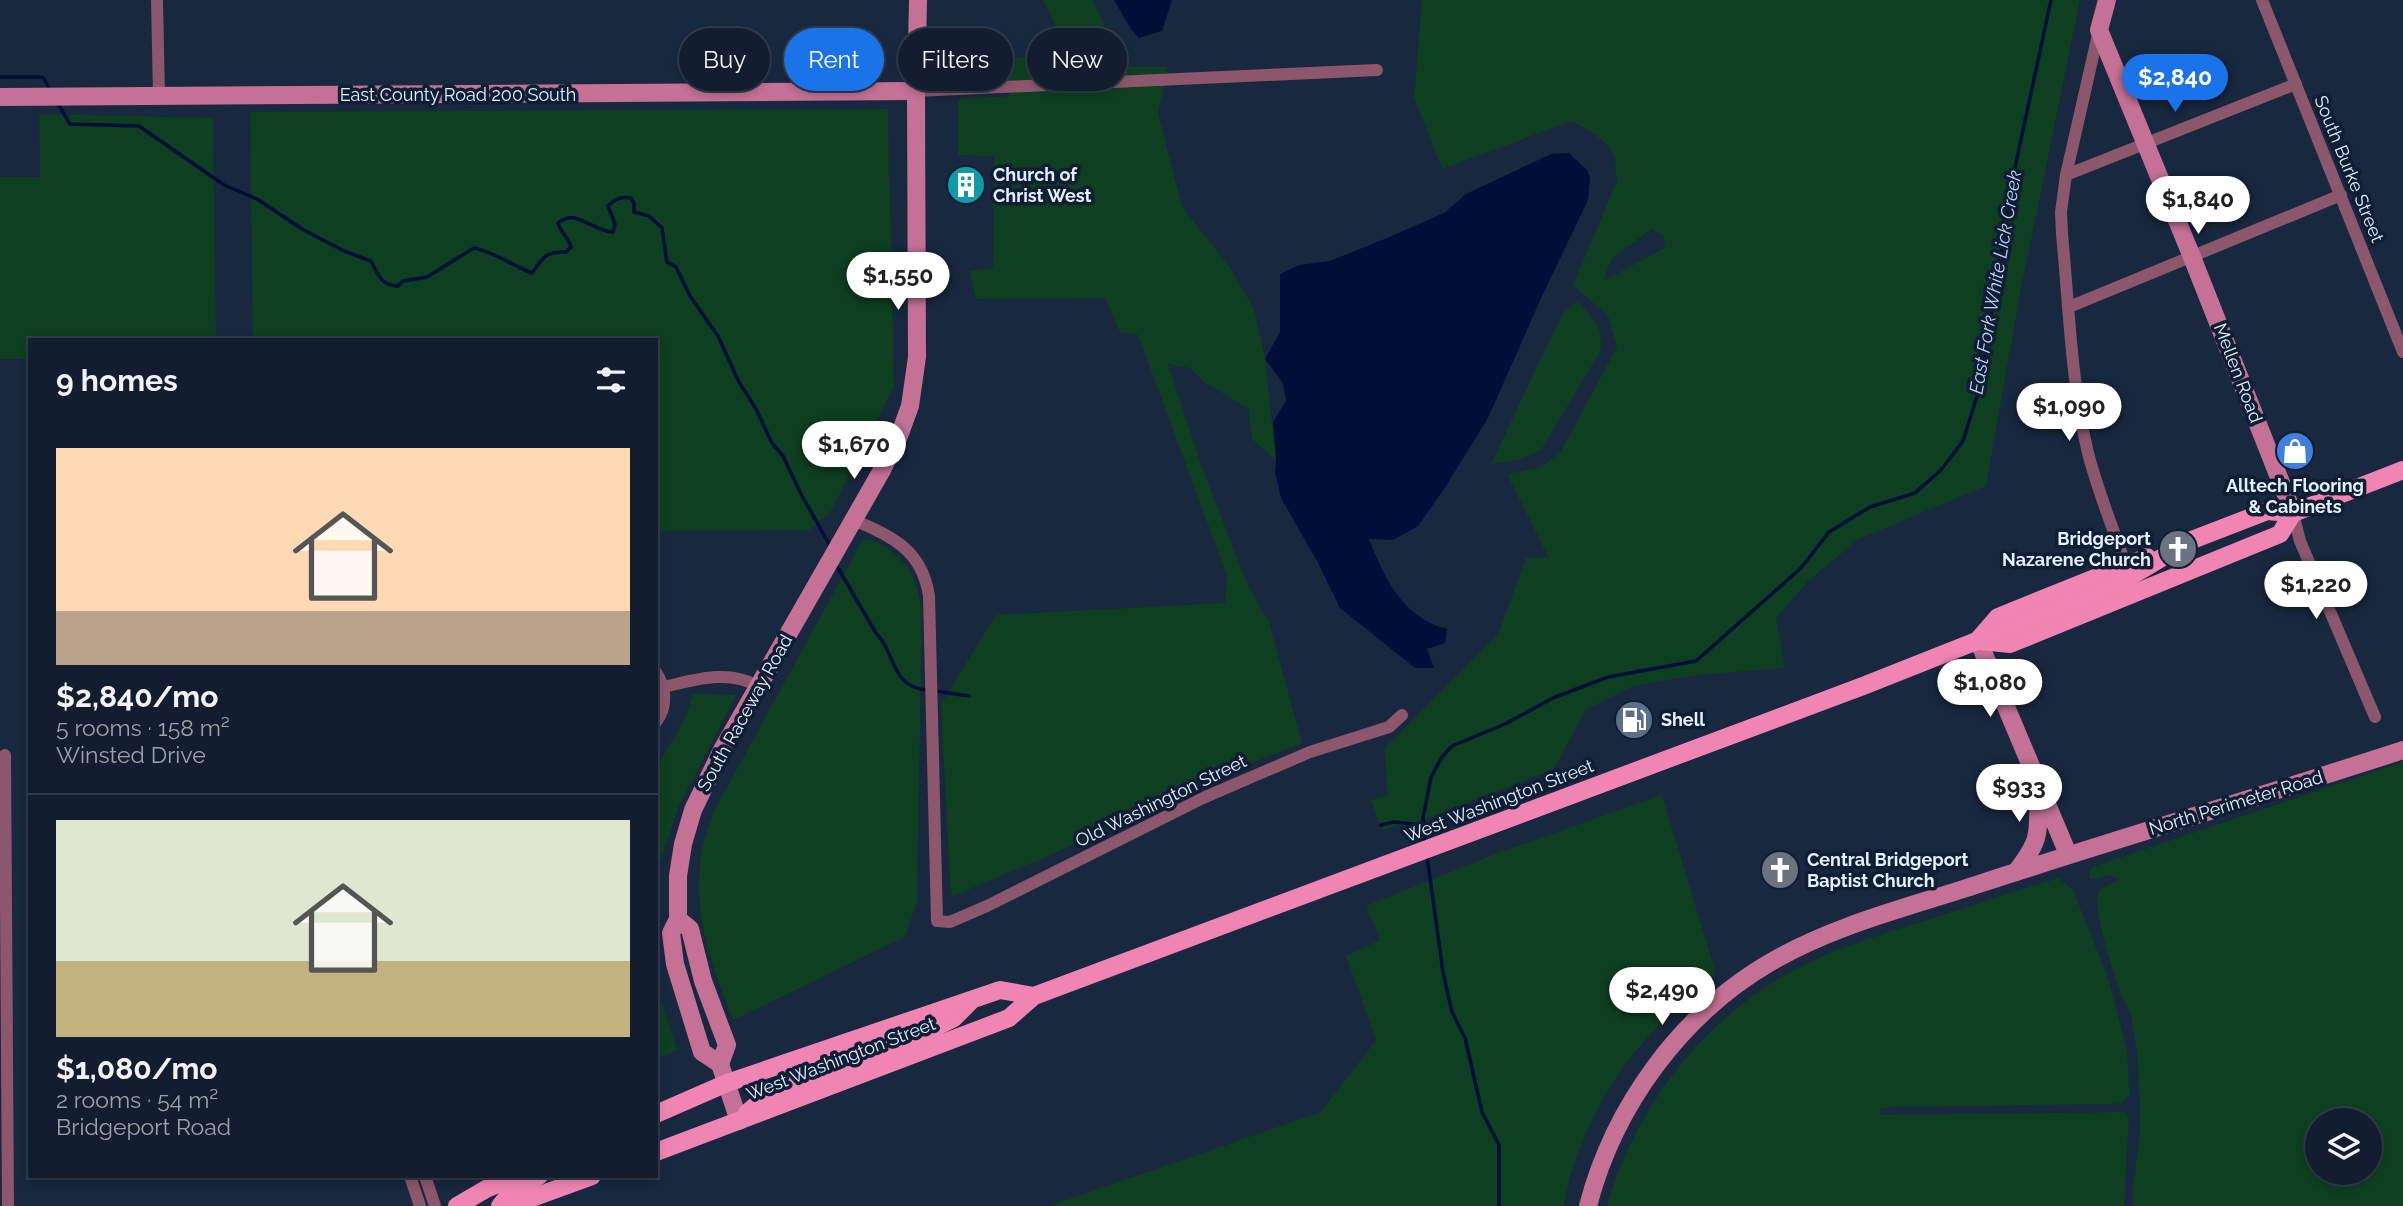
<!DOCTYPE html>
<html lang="en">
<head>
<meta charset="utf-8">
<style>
  :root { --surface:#121e2f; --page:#1b2737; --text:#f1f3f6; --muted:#9ca2aa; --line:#313c4b; --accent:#1a73e8 }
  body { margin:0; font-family:Raleway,sans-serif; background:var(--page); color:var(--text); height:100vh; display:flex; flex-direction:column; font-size:26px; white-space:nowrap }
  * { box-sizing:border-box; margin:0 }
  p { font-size:23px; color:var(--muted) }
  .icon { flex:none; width:38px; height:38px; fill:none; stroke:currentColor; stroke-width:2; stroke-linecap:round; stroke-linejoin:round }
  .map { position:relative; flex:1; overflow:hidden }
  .side { position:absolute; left:28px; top:338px; width:630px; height:840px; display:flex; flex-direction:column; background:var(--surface); border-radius:0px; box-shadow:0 4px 10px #0003,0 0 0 2px var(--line) }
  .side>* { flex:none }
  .hud { position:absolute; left:679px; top:28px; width:665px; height:63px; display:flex; gap:14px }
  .controls { position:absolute; left:2305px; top:1108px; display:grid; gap:14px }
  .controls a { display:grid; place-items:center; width:77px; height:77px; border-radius:50%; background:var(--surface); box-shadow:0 4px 10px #0003,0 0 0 2px var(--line); font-size:35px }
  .price { position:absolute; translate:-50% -60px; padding:0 16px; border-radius:24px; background:#fff; color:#222; font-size:23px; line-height:46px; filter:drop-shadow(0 2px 4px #0008) }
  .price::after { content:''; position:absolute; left:50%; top:42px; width:21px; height:16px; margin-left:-10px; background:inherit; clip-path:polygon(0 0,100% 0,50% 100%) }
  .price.current { background:var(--accent); color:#fff }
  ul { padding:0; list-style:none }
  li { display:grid; align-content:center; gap:14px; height:371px; padding:0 28px }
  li+li { border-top:2px solid var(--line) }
  li span { display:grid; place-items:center; height:217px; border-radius:0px; color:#555 }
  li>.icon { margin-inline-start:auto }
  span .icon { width:126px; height:126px; fill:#fffc; stroke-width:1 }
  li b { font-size:30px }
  h2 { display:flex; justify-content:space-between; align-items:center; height:84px; padding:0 28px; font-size:30px }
  .pill { padding:0 24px; border-radius:32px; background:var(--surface); box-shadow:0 4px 10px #0003,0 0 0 2px var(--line); font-size:24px; line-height:63px }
  .pill.current { background:var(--accent); color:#fff }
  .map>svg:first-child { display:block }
  .green { fill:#0e3f20; fill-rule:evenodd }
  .water { fill:#000f38 }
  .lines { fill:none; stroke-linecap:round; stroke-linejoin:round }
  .stream { stroke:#000f38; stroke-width:3.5 }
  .street { stroke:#8c576d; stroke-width:12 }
  .secondary { stroke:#c47195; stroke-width:18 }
  .primary { stroke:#f084b3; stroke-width:18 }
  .labels { text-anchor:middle; stroke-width:7; stroke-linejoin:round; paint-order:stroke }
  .street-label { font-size:18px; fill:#e4efff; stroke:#0f1e34 }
  .poi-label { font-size:18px; font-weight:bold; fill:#e4efff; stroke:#0f1e34; text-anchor:start }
  .water-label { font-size:19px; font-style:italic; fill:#bcd3f6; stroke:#0f1e34 }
</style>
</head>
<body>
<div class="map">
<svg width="2403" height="1206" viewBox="0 0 2403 1206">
  <rect width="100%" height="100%" fill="#18283f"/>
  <!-- green -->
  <g class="green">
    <path d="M 1043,0 L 1092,0 L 1125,67 L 1168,67 L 1158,113 L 1182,207 L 1231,269 L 1254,309 L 1265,359 L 1276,460 L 1252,439 L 1248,408 L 1205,383 L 1190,368 L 1168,364 L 1203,470 L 1248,586 L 1269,622 L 1302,743 L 1177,793 L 1095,836 L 951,897 L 941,704 L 996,615 L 1225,603 L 1227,576 L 1138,335 L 1120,332 L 1105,298 L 976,299 L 970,271 L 993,268 L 994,156 L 958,155 L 958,99 L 1010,96 L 1002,59 L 1069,53 Z"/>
    <path d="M 1422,0 L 2080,0 L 2020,294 L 1986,486 L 1859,539 L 1809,580 L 1776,618 L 1785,668 L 1696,675 L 1633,686 L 1585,710 L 1554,769 L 1404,828 L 1398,825 L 1382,831 L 1371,800 L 1388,795 L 1384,749 L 1499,632 L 1526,558 L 1549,558 L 1507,474 L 1542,467 L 1561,451 L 1617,347 L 1608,316 L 1573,285 L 1617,181 L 1614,156 L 1607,144 L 1590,131 L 1572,121 L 1442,169 L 1414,98 ZM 1652,229 L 1663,235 L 1665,248 L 1603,281 L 1612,258 Z"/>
    <path d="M 888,109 L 894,386 L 831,511 L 809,530 L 656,531 L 656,340 L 253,339 L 250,112 Z"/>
    <path d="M 39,114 L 213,118 L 216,339 L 30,340 L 30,359 L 0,359 L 0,177 L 40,177 Z"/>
    <path d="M 1574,303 L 1579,303 C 1593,318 1604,328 1601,350 L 1541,450 L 1518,460 L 1491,464 L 1561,316 Z"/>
    <path d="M 863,539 C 873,539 881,544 889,549 C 913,566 916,583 922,610 L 917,902 L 905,937 L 733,1020 C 711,963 693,918 701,855 C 703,841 709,827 713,813 Z"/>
    <path d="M 693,694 L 736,695 L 678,808 L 656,874 L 656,768 L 684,721 Z"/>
    <path d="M 2403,762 L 2403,1206 L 2133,1206 L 2133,1184 L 2140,1135 L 2140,1100 L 2137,1054 L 2130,1010 C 2118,997 2099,925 2097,905 C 2096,900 2098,895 2100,889 L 2118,880 C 2107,869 2102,881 2090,879 L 2089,871 L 2095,866 ZM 2317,1120 L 2370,1120 L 2370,1172 L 2317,1172 Z"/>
    <path d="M 1662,795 L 1716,974 C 1688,998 1659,1023 1635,1052 C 1609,1083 1587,1126 1574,1164 C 1569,1177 1567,1192 1564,1206 L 1049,1206 L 1321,1112 L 1376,1040 L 1346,956 L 1380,940 L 1366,906 L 1498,853 Z"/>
    <path d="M 2059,878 L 2073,890 L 2108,978 L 2127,1050 L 2130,1095 L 2121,1103 L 2111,1104 L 1895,1107 L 1880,1109 L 1880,1115 L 2125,1112 L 2129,1117 L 2124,1206 L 1607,1206 C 1635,1106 1706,1016 1798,968 C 1843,944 1894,931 1943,915 C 1982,903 2020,889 2059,878 Z"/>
    <path d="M 656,986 L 677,1050 L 656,1058 Z"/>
  </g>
  <!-- water -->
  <g class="water">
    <path d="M 1114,0 L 1172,0 L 1162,31 L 1139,38 L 1131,29 Z"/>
    <path d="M 1569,153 L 1587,170 L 1590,177 L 1588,200 L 1542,296 L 1488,418 L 1444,489 L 1418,526 L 1393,540 L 1369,539 C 1384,578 1403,618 1447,629 L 1445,643 L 1427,649 L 1434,668 L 1415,668 L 1340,608 L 1317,561 L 1281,498 L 1275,472 L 1276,460 L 1273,422 L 1286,401 L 1283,383 L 1265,359 L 1280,332 L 1280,274 L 1299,265 L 1330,261 L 1392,236 L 1444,213 L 1466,194 L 1551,154 Z"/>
  </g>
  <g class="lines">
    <!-- stream -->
    <g class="stream">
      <path d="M 0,77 L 43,77 L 50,90"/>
      <path d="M 57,102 L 70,124 L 139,126 L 224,185 L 257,199 L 302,229 L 344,251 L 371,261 C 379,275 380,285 398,286 L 403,281 L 427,277 L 474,248 C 492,251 514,266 532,273 C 544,257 544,252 566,252 L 571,247 C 568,237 561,233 558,223 C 576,207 593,232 613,232 L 615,224 L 608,206 C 615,199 621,196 631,198 L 634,203 L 634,212 L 649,216 L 662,228 L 667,262 L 676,267 L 690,296 L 718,336 L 739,382 L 756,409 L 772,443 L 783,456 L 801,494 L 829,544"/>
      <path d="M 835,563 L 876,633 C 896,652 890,688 928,690"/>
      <path d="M 935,691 L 969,696"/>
      <path d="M 1381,825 L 1394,822 L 1422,825"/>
      <path d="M 1425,845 L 1423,818 L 1431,777 L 1442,757 L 1452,746 L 1505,724 L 1553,698 L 1608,677 L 1696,661 L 1801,568 L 1829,532 L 1870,507 L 1915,493 L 1941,470 L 1963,441 L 1979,390 L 2013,177 L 2051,0"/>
      <path d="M 1427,856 L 1443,972 L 1452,1012 L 1465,1038 L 1482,1112 L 1499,1145 L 1499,1206"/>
    </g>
    <!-- street -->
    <g class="street">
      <path d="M 157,0 L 159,96"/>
      <path d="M 2262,0 L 2403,352"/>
      <path d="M 2099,30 L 2066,175 L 2061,212 L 2062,234 C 2069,307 2071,382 2088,453 C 2098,492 2113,528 2126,566"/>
      <path d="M 916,91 L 1377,70"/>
      <path d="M 2066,175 L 2296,84"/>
      <path d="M 2069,307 L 2341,195"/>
      <path d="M 2293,513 L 2300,541 L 2375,717"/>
      <path d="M 854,520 C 893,537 922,550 929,596 L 937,921 L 950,922 L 987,906 L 1203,798 L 1310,752 L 1389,727 L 1402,715"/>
      <path d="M 656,672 C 666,687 668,707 656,722"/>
      <path d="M 663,687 C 695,680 727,669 758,686"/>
      <path d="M 5,755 L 8,1206"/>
      <path d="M 410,1176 L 420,1206"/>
      <path d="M 425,1176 L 435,1206"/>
    </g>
    <!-- secondary -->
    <g class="secondary">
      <path d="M 2107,0 L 2099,30 L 2192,257 L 2293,513"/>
      <path d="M 0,97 L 916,91"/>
      <path d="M 1978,640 L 2068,854"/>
      <path d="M 2016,872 C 2042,838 2038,834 2038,793"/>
      <path d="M 678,919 L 690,929 L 703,981 L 727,1045 L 720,1064"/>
      <path d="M 739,1121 L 720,1064 L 702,1052 L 675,964 L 671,933 L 678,919 L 678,876 L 683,844 L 693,810 L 722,750 L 882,470 L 899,436 L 910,406 L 917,357 L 916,91 L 918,0"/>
      <path d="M 1588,1206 C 1614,1106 1681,1014 1771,962 C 1834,925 1909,907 1979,884 C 2120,838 2262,796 2403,750"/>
    </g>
    <!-- primary -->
    <g class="primary">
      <path d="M 2179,545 L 2267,511 L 2293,513 L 2403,470"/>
      <path d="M 1979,639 L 1998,617 L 2147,557"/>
      <path d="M 1981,641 L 2010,644 L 2280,534 L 2293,513"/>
      <path d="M 747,1113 L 769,1094 L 903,1044 L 954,1018 L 970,1002"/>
      <path d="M 656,1114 L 727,1083 L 1000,990 L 1034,996"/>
      <path d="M 656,1152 L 1009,1018 L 1034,996 L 1863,686 L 2113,587 L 2188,542"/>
      <path d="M 457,1206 L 486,1189 L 516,1176"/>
      <path d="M 500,1206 L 509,1195 L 539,1176"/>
      <path d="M 510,1206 L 592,1176"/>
    </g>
  </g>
  <!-- icons -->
  <defs>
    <symbol id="building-disc" viewBox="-11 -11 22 22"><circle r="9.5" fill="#0f9aa8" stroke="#0f1e34"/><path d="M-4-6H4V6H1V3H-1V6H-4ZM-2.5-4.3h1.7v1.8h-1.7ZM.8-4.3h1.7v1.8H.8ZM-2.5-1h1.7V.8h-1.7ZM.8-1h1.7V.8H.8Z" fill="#fff"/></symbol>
    <symbol id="shop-disc" viewBox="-11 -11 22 22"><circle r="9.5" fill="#3f7fe0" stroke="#0f1e34"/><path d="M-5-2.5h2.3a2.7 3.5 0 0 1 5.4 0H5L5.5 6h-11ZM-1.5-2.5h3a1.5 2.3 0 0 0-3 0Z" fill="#fff"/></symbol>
    <symbol id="church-disc" viewBox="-11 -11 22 22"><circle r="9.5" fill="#6b7280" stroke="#0f1e34"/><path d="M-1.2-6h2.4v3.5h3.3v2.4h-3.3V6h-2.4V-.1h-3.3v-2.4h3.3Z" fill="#fff"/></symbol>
    <symbol id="fuel-disc" viewBox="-11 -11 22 22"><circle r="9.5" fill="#5c6f8a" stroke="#0f1e34"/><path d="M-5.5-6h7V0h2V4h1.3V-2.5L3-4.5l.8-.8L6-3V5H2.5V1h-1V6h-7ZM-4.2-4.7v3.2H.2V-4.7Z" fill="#fff"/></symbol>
  </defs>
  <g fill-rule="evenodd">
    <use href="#building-disc" x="944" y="163" width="44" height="44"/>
    <use href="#shop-disc" x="2273" y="429" width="44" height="44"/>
    <use href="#church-disc" x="2156" y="527" width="44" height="44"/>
    <use href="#fuel-disc" x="1612" y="698" width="44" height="44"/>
    <use href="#church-disc" x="1758" y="848" width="44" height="44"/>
  </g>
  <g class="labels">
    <!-- street labels -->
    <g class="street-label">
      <text x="458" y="101">East County Road 200 South</text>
      <text transform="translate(2349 169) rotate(68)" y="6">South Burke Street</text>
      <text transform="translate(2238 373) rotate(69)" y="6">Mellen Road</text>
      <text transform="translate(745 713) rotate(-61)" y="6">South Raceway Road</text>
      <text transform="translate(1161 801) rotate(-26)" y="6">Old Washington Street</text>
      <text transform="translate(1499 801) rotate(-21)" y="6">West Washington Street</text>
      <text transform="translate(2236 803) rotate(-17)" y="6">North Perimeter Road</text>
      <text transform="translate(841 1059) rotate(-21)" y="6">West Washington Street</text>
    </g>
    <!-- poi labels -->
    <g class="poi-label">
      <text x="993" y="181">Church of<tspan x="993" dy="21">Christ West</tspan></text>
      <text x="2295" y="492" text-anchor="middle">Alltech Flooring<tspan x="2295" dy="21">&amp; Cabinets</tspan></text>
      <text x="2151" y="545" text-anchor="end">Bridgeport<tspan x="2151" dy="21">Nazarene Church</tspan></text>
      <text x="1661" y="726">Shell</text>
      <text x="1807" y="866">Central Bridgeport<tspan x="1807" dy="21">Baptist Church</tspan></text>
    </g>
    <!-- water labels -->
    <g class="water-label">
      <text transform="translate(1995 282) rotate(-80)" y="7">East Fork White Lick Creek</text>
    </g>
  </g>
</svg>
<div class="controls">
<a><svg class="icon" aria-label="layers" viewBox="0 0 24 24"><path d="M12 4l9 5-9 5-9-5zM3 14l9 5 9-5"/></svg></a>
</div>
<b class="price current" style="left:2175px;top:114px">$2,840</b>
<b class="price" style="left:2198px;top:236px">$1,840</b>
<b class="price" style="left:898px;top:312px">$1,550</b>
<b class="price" style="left:2069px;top:443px">$1,090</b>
<b class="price" style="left:854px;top:481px">$1,670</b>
<b class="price" style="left:2316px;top:621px">$1,220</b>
<b class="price" style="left:1990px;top:719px">$1,080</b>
<b class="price" style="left:2019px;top:824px">$933</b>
<b class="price" style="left:1662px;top:1027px">$2,490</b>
<div class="hud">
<a class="pill">Buy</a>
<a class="pill current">Rent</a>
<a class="pill">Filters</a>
<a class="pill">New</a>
</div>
<section class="side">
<h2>9 homes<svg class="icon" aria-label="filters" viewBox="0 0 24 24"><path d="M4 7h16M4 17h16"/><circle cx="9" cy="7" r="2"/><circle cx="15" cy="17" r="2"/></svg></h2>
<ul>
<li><span style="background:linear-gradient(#ffd9b3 75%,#b9a48a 0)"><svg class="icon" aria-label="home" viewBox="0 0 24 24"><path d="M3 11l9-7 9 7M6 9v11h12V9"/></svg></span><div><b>$2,840/mo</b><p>5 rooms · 158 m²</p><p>Winsted Drive</p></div></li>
<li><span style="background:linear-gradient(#dfe7d0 65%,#c2b280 0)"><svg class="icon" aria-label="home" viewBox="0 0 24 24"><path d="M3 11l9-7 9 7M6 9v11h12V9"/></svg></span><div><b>$1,080/mo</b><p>2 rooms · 54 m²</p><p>Bridgeport Road</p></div></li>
</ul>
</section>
</div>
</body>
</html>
